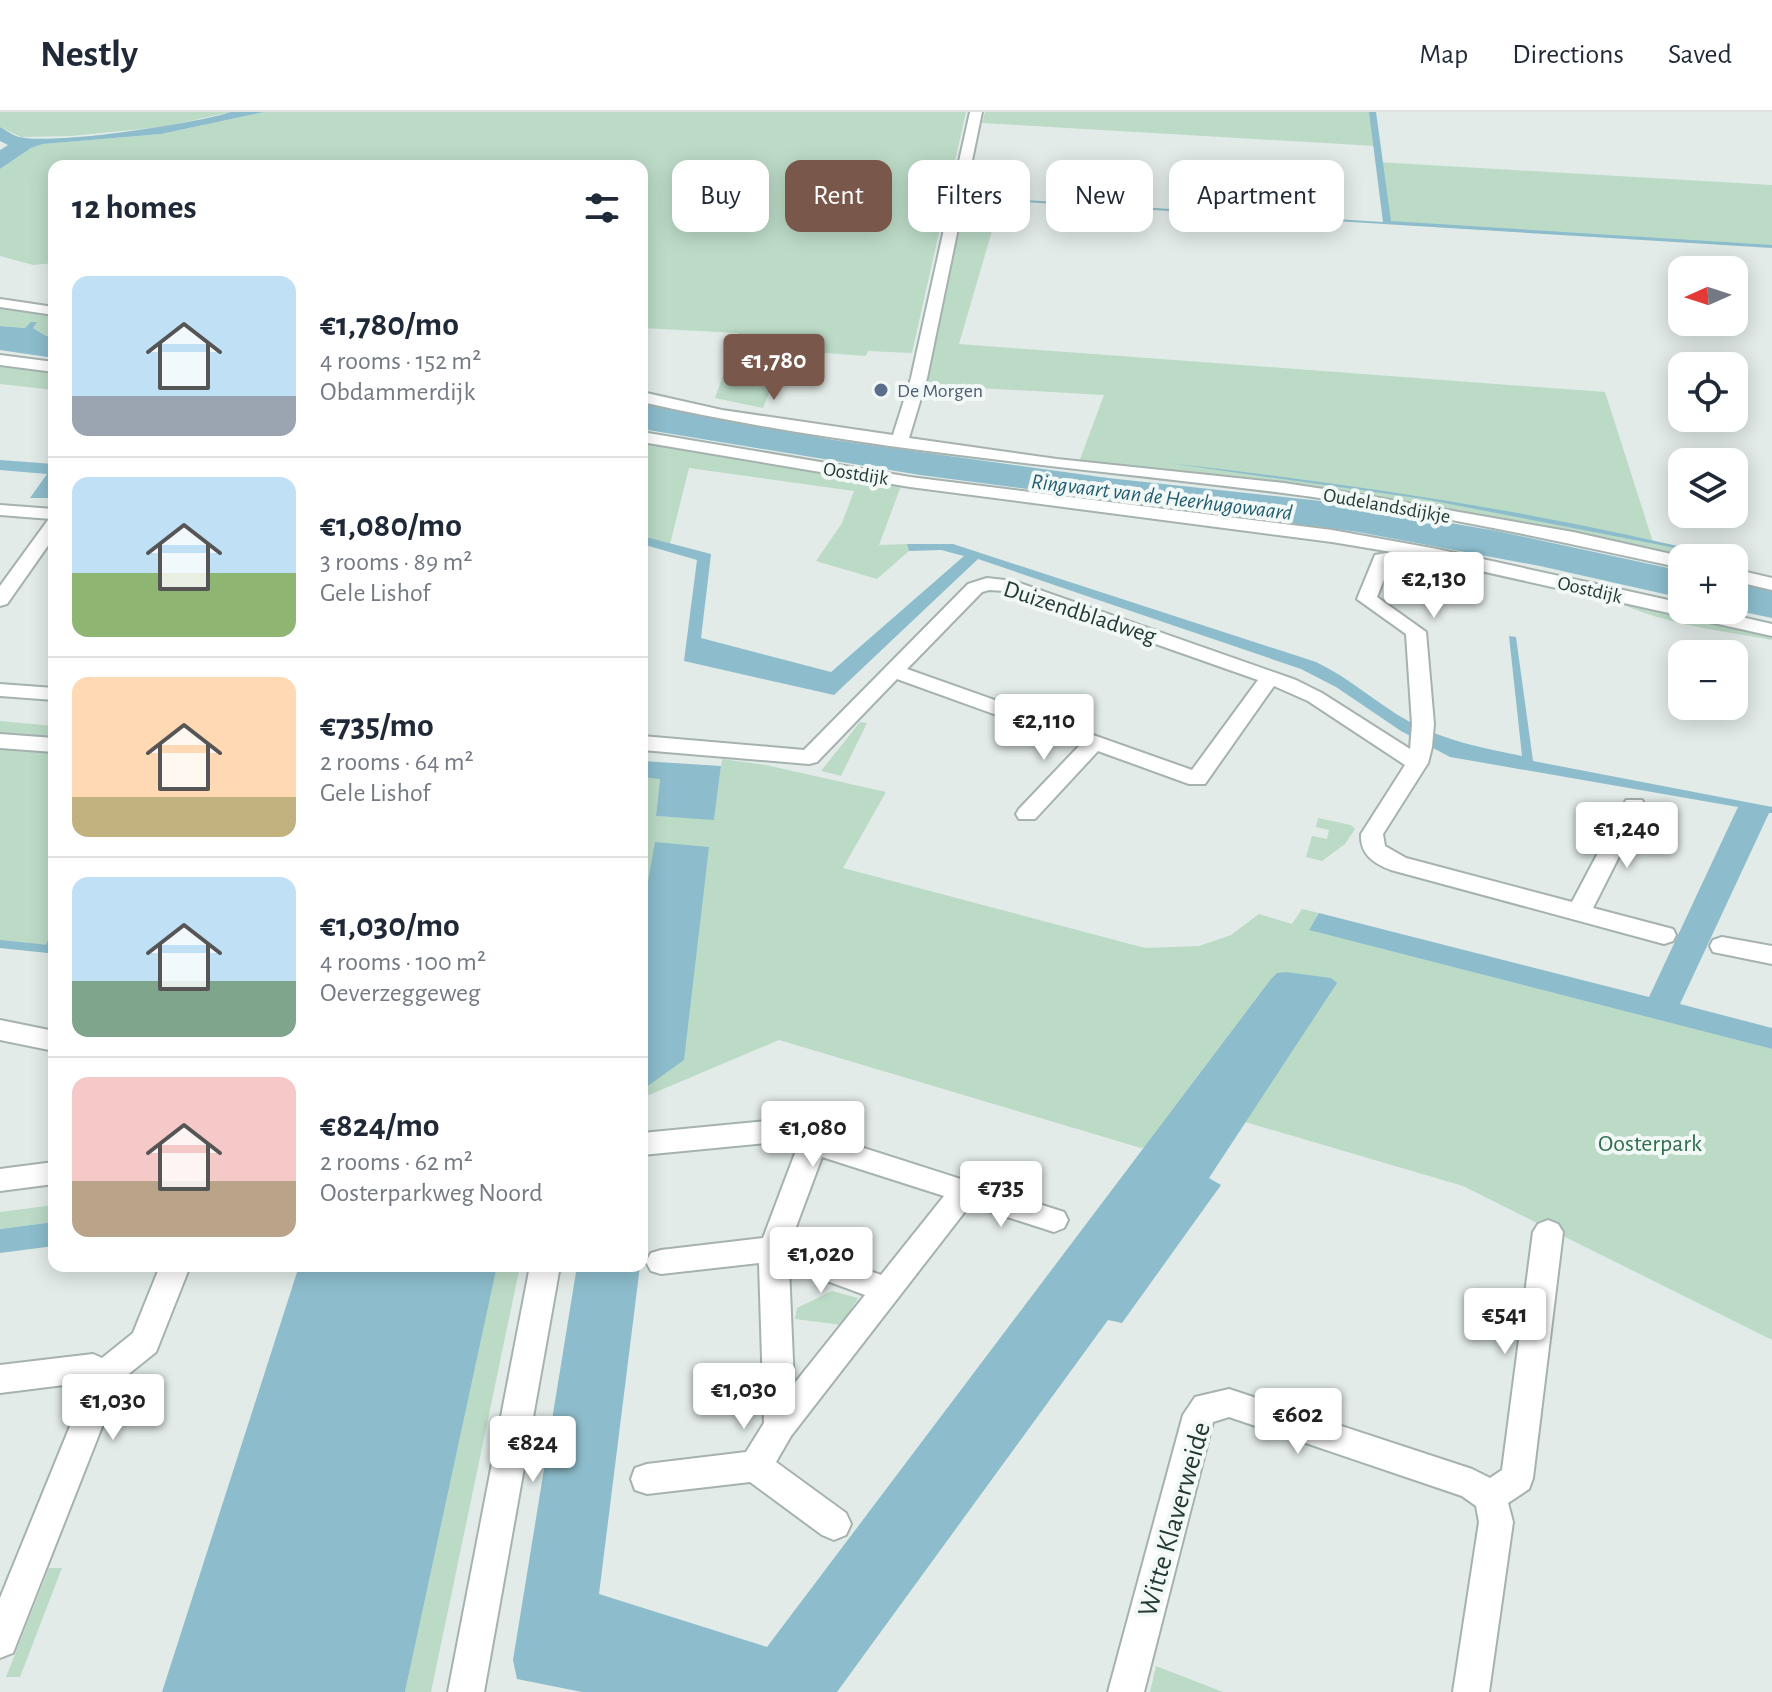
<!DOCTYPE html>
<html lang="en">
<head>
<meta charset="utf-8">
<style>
  :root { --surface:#fff; --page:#f2f2f3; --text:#1f2937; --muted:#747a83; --line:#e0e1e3; --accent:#79574a }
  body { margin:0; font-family:"Alegreya Sans",sans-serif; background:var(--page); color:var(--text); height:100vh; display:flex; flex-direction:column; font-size:30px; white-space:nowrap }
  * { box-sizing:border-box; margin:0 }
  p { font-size:26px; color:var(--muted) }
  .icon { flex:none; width:44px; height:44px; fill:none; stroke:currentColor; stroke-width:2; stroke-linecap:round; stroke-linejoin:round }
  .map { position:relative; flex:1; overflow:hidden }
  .panel { position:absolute; left:48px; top:48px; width:600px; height:1112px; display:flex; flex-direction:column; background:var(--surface); border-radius:16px; box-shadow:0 4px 20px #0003 }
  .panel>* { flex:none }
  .banner { position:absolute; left:672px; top:48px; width:760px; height:72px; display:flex; gap:16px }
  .needle { width:52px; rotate:267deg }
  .fabs { position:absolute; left:1668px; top:144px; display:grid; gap:16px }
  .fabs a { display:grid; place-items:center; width:80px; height:80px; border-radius:16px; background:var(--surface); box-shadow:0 4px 20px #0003; font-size:40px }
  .price { position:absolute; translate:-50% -68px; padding:0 18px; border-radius:8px; background:#fff; color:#222; font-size:26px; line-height:52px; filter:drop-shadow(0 2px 4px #0008) }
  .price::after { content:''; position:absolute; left:50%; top:48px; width:24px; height:18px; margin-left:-12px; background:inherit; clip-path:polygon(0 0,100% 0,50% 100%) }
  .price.selected { background:var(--accent); color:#fff }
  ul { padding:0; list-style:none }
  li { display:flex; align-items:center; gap:24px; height:200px; padding:0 24px }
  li+li { border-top:2px solid var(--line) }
  li span { display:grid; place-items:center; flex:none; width:224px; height:160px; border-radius:16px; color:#555 }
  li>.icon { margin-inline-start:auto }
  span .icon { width:96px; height:96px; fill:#fffc; stroke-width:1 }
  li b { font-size:34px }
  h2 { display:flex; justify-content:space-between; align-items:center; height:96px; padding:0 24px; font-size:34px }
  .pill { padding:0 28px; border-radius:16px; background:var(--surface); box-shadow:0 4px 20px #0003; font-size:28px; line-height:72px }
  .pill.selected { background:var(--accent); color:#fff }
  header { display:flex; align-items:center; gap:48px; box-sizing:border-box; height:112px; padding:0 40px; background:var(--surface); border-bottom:2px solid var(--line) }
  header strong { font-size:38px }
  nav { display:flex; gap:44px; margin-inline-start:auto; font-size:28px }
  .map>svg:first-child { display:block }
  .green { fill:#bcdbc7 }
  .water { fill:#8dbdcc }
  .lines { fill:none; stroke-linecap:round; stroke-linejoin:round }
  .stream { stroke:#8dbdcc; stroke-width:8 }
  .minor-casing { stroke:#a5b2af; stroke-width:4 }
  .minor { fill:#fff; fill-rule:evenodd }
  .service-dot { fill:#5c6f8a; stroke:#f2f8f5; stroke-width:3 }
  .labels { text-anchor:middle; stroke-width:8; stroke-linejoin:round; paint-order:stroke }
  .far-service-label { font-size:20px; fill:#4e5e75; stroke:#f2f8f5; text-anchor:start }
  .far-street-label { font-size:20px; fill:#233a36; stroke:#f2f8f5 }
  .far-water-label { font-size:22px; font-style:italic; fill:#215d72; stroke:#f2f8f5 }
  .street-label { font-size:24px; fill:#233a36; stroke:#f2f8f5 }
  .park-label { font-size:24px; fill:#306e4e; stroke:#f2f8f5 }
  .near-street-label { font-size:28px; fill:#233a36; stroke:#f2f8f5 }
</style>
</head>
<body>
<header>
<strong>Nestly</strong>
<nav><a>Map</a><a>Directions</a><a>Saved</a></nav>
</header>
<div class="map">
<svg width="1772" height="1580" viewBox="0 0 1772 1580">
  <rect width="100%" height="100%" fill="#e2ebe8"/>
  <!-- green -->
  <g class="green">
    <path d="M 0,0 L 231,0 L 162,15 L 71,24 L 21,25 L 0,15 Z"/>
    <path d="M 264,0 L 966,0 L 912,241 L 868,239 L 866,244 L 786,238 L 763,296 L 715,286 L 738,221 L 642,216 L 642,54 L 54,54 L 54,151 L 33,153 L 0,144 L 0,57 L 31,36 L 43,32 L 161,22 Z"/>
    <path d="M 985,0 L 1371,0 L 1375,34 L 982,11 Z"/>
    <path d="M 1377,50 L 1772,73 L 1772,135 L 1388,112 Z"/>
    <path d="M 966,86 L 1001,88 L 959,232 L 1605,280 L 1653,430 L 1724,446 L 1682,446 L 1491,408 L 1079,350 L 1104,283 L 924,273 Z"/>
    <path d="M 0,194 L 54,202 L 54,224 L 46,224 L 32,215 L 36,211 L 25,216 L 0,214 Z"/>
    <path d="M 0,253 L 54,259 L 54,278 L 0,272 Z"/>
    <path d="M 642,331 L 901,374 L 879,433 L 907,432 L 909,439 L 877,467 L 816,449 L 842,411 L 854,379 L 689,356 L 670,432 L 642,424 Z"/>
    <path d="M 1604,484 L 1772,522 L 1772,528 C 1711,517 1660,512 1604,484 Z"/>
    <path d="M 0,609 L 54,614 L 54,836 L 0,830 Z"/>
    <path d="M 860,610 L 867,611 L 841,664 L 821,659 Z"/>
    <path d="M 722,647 L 766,653 L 886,680 L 843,756 L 1145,836 L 1199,834 L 1231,823 L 1259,802 L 1292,812 L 1302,797 L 1319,801 L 1310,818 L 1772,937 L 1772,1228 L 1463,1074 L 1245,1010 L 1141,1036 L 779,928 L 642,986 L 642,665 L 660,666 L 656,704 L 714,707 Z"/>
    <path d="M 1318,706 L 1351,713 L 1355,717 L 1345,732 L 1322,749 L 1306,745 L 1312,724 L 1327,727 L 1329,718 L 1316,715 Z"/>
    <path d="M 54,1093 L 54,1110 L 0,1117 L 0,1100 Z"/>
    <path d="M 497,1154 L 520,1154 L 431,1580 L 405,1580 Z"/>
    <path d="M 832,1179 L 858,1186 L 842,1213 L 795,1207 L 797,1196 Z"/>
    <path d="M 49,1456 L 62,1456 L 20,1565 L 6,1565 Z"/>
    <path d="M 1156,1554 L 1223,1580 L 1150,1580 Z"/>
  </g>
  <!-- water -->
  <g class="water">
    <path d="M 231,0 L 264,0 L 161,22 L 43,32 L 31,36 L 0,57 L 0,38 L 8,33 L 0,29 L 0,15 C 6,18 11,22 16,24 C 46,35 198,11 231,0 Z"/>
    <path d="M 1369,0 L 1376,0 L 1391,109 L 1772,133 L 1772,136 L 976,87 L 977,85 L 1383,110 Z"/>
    <path d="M 31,210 L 37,210 L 33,216 L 46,224 L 54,224 L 54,246 L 0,238 L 0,214 L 25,216 Z"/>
    <path d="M 642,292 L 834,328 L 1108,366 L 1321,389 L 1497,419 L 1682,459 L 1682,486 L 1540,454 L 1358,420 L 920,363 L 642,317 Z"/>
    <path d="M 0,348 L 54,352 L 54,382 L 51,386 L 30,386 L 47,362 L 0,358 Z"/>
    <path d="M 1168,351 C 1356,372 1543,400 1727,446 L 1424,387 Z"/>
    <path d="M 642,424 L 711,442 L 701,526 L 831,560 L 964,444 L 941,438 L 909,439 L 907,432 L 953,432 L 1316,550 C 1350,566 1377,592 1410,610 C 1446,629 1483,636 1522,644 L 1509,524 L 1516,525 L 1533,649 L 1772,695 L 1772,701 L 1769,701 L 1680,892 L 1772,916 L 1772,937 L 1309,818 L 1319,801 L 1649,885 L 1738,695 L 1450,645 L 1401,619 L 1336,575 L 1301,557 L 978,447 L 834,583 L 684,549 L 697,448 L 642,432 Z"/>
    <path d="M 1734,471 L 1772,479 L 1772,506 L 1734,498 Z"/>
    <path d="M 642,649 L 721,654 L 714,708 L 656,704 L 660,667 L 642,665 Z"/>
    <path d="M 655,730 L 709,735 L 684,948 L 642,978 L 642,804 Z"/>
    <path d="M 1286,860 L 1331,866 L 1337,871 L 1209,1066 L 1221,1073 L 1122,1211 L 1108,1208 L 837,1580 L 582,1580 L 517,1567 L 513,1548 L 577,1154 L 640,1154 L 599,1482 L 767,1535 L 1271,867 L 1277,861 Z"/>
    <path d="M 54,1110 L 54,1134 L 0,1141 L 0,1117 Z"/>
    <path d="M 299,1154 L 497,1154 L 405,1580 L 162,1580 Z"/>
  </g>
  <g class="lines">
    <!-- stream -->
    <path class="stream" d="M 0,832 L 48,837 L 54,826"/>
    <defs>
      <g id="minor">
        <path d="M 970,0 L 982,0 L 927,266 L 909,326 L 1057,347 L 1284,371 L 1356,382 L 1573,420 L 1689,446 L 1682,446 L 1682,456 C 1550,427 1417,398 1283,381 C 1069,354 853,338 642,290 L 642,280 L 722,298 L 893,323 L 911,266 Z"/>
        <path d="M 0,187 L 54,195 L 54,203 L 0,195 Z"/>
        <path d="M 0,243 L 54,250 L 54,260 L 0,253 Z"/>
        <path d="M 642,320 L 910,365 L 1332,418 L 1437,437 L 1682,491 L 1682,498 L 1711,498 L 1772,512 L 1772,524 L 1418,445 L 1409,450 L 1390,452 L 1377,485 L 1426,520 L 1434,612 L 1432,635 L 1428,651 L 1383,722 L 1385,734 L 1406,746 L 1572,790 L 1626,688 L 1642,688 L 1645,693 L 1593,796 L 1673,817 L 1676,823 L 1673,829 L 1664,832 L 1391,758 C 1373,751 1360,742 1361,722 L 1405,653 L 1308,589 L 1274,574 L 1205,672 L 1189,672 L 1098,639 L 1035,707 L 1019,707 L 1016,702 L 1019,697 L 1080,633 L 897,567 L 817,650 L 809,652 L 642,638 L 642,624 L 804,638 L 968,472 L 987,466 L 1014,469 L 1296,568 L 1322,581 L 1410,637 L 1412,612 L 1406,522 L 1357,487 L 1375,443 L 1392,440 L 1332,430 L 910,375 L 642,330 ZM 989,478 L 1005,479 L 1258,568 L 1192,658 L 907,557 L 982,480 Z"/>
        <path d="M 0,393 L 54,397 L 54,425 L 7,492 L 0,494 L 0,474 L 48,408 L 51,407 L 0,403 Z"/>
        <path d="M 1734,457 L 1772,466 L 1772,478 L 1734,469 Z"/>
        <path d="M 0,572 L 54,576 L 54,588 L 0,584 Z"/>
        <path d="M 0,622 L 54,626 L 54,640 L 0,636 Z"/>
        <path d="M 1722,825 L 1772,834 L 1772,852 L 1713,840 L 1710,834 L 1713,828 Z"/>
        <path d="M 0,908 L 54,919 L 54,939 L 0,928 Z"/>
        <path d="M 776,1008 L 1064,1100 L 1068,1108 L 1064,1116 L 1054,1120 L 970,1093 L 791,1324 L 776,1350 L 846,1401 L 851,1412 L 846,1423 L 834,1428 L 822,1423 L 750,1370 L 647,1382 L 635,1378 L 631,1367 L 635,1356 L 647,1352 L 746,1340 L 764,1311 L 759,1151 L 661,1162 L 651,1159 L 646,1150 L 651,1141 L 661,1138 L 763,1126 L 797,1036 L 776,1030 L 642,1043 L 642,1021 ZM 822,1045 L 944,1084 L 881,1163 L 790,1131 ZM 789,1155 L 865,1183 L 794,1272 Z"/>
        <path d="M 54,1050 L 54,1072 L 0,1079 L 0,1057 Z"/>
        <path d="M 1548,1108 L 1558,1112 L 1563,1120 L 1533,1366 L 1529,1377 L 1508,1391 L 1513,1410 L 1489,1580 L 1453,1580 L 1479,1410 L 1476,1394 L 1462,1384 L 1229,1305 L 1213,1310 L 1144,1580 L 1108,1580 L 1183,1303 L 1195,1285 L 1229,1277 L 1472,1357 L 1490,1366 L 1502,1358 L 1533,1120 L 1538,1112 Z"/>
        <path d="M 160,1154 L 190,1154 L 156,1240 L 120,1269 L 13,1541 L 0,1546 L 0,1486 L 88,1270 L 0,1281 L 0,1253 L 93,1242 L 102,1246 L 133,1221 Z"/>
        <path d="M 530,1154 L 560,1154 L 484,1580 L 448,1580 Z"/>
      </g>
    </defs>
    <!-- minor casing -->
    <use href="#minor" class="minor-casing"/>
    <!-- minor -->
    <use href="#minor" class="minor"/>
  </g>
  <!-- markers -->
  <circle class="service-dot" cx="881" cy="278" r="8"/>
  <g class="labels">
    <!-- far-service labels -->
    <g class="far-service-label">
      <text x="897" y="285">De Morgen</text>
    </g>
    <!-- far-street labels -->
    <g class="far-street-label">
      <text transform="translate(856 361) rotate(9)" y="7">Oostdijk</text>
      <text transform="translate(1387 393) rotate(10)" y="7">Oudelandsdijkje</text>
      <text transform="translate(1590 477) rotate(13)" y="7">Oostdijk</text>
    </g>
    <!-- far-water labels -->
    <g class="far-water-label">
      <text transform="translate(1162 384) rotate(7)" y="8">Ringvaart van de Heerhugowaard</text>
    </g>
    <!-- street labels -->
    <g class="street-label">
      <text transform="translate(1080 500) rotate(18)" y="8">Duizendbladweg</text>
    </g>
    <!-- park labels -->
    <g class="park-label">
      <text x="1650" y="1039">Oosterpark</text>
    </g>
    <!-- near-street labels -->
    <g class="near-street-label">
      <text transform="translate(1173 1407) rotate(-74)" y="10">Witte Klaverweide</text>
    </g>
  </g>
</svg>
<div class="fabs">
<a><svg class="needle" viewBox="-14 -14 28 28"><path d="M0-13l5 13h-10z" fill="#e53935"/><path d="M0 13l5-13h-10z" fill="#747a83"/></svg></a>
<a><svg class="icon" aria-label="locate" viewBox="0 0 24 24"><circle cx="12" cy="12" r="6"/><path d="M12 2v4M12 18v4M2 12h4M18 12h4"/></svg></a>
<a><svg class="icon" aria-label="layers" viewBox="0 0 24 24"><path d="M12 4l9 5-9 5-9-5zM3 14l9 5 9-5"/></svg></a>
<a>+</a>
<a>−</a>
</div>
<b class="price selected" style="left:774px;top:290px">€1,780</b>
<b class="price" style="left:1434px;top:508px">€2,130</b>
<b class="price" style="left:1044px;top:650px">€2,110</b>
<b class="price" style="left:1627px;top:758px">€1,240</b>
<b class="price" style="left:813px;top:1057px">€1,080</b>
<b class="price" style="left:1001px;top:1117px">€735</b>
<b class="price" style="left:821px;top:1183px">€1,020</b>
<b class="price" style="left:1505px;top:1244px">€541</b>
<b class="price" style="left:744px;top:1319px">€1,030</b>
<b class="price" style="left:113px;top:1330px">€1,030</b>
<b class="price" style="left:1298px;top:1344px">€602</b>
<b class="price" style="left:533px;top:1372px">€824</b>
<div class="banner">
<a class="pill">Buy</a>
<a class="pill selected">Rent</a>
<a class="pill">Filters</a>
<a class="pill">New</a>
<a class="pill">Apartment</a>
</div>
<section class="panel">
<h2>12 homes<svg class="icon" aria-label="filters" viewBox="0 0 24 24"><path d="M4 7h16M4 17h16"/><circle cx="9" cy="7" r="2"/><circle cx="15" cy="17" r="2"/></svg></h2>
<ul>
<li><span style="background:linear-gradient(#bfe0f5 75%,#9aa5b1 0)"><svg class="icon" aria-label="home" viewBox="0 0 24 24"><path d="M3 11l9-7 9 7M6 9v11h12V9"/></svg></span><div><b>€1,780/mo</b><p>4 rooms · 152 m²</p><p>Obdammerdijk</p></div></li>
<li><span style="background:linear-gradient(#bfe0f5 60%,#8fb573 0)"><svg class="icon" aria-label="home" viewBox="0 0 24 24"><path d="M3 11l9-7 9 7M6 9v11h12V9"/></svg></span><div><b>€1,080/mo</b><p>3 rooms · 89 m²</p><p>Gele Lishof</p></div></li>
<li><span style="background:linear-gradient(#ffd9b3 75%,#c2b280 0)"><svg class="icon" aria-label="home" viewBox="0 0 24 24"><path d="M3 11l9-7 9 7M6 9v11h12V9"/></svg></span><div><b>€735/mo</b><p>2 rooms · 64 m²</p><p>Gele Lishof</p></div></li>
<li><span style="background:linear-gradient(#bfe0f5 65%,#7fa58c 0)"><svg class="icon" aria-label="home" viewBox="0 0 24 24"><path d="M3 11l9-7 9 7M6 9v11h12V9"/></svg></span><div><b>€1,030/mo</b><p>4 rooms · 100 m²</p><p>Oeverzeggeweg</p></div></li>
<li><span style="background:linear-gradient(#f6c9c9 65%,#b9a48a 0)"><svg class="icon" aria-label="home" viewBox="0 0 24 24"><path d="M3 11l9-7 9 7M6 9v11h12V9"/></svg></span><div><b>€824/mo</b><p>2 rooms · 62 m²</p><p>Oosterparkweg Noord</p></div></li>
</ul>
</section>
</div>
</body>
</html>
